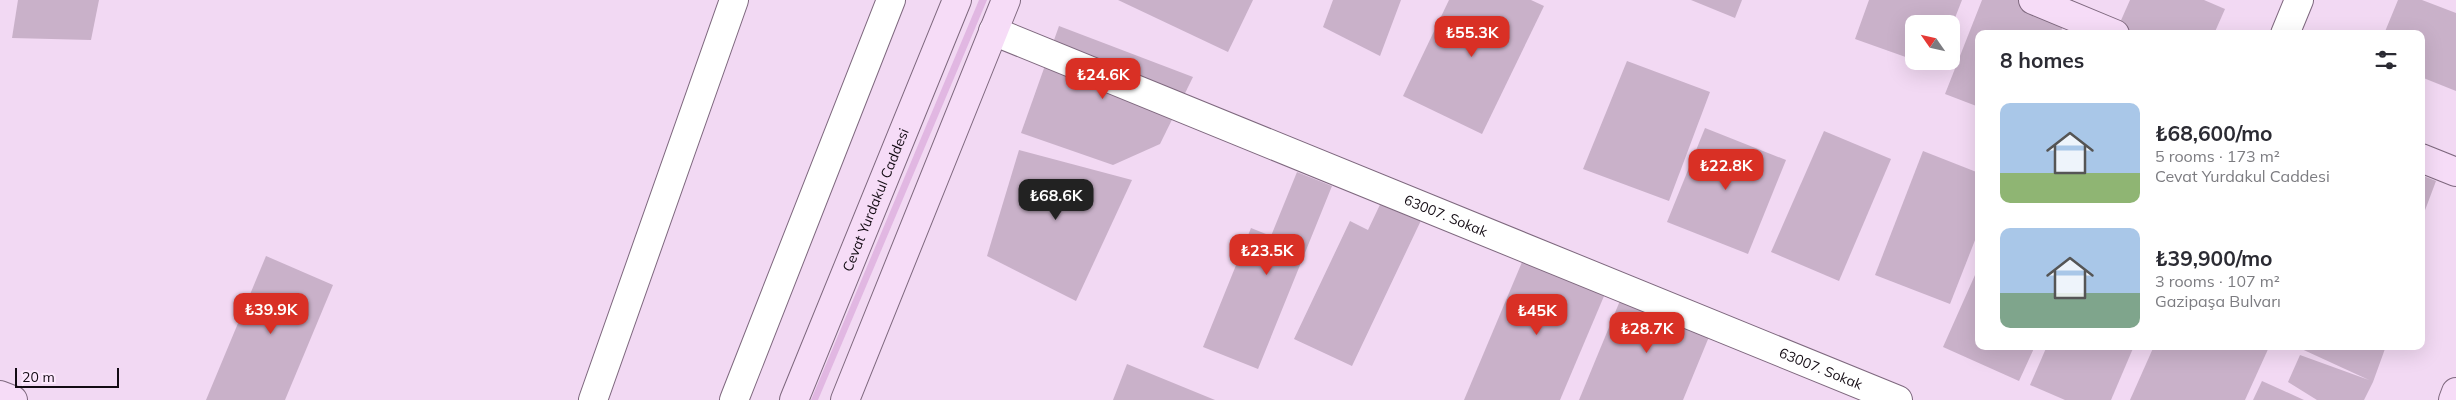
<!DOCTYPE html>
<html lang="en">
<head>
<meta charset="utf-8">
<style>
  :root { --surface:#fff; --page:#f2f2f3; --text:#2b2b33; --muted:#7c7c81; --accent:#d93025 }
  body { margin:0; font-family:Mulish,sans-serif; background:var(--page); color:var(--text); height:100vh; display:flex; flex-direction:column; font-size:19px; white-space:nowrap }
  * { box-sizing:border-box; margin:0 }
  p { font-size:16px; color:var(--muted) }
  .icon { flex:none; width:28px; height:28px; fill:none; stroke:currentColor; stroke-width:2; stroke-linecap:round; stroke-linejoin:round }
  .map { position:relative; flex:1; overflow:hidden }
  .details { position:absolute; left:1975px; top:30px; width:450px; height:320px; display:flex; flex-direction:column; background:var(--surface); border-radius:10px; box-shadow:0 5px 20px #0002 }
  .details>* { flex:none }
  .needle { width:32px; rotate:304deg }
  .buttons { position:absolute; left:1905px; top:15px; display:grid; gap:10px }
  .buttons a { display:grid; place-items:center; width:55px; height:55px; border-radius:10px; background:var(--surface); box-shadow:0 5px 20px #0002; font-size:25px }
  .scale { position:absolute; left:15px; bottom:12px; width:104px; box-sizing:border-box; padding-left:5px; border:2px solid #130b13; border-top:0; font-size:14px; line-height:18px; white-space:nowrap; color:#130b13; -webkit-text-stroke:4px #fde8fd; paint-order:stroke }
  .price { position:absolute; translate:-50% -42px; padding:0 11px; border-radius:10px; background:var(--accent); color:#fff; font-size:16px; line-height:32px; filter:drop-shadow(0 1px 2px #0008) }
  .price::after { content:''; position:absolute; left:50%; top:30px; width:15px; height:11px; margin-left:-8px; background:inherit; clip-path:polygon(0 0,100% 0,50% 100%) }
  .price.active { background:#222; color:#fff }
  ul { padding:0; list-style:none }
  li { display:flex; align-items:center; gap:15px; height:125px; padding:0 25px }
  li span { display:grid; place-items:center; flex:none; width:140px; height:100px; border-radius:10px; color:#555 }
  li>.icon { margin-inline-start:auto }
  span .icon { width:60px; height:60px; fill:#fffc; stroke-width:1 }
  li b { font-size:21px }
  h2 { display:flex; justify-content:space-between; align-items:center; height:60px; padding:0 25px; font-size:21px }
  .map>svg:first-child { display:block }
  .green { fill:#e1b7e2 }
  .building { fill:#c9b1c9 }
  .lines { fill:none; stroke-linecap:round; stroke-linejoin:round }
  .street-casing { stroke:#7e687e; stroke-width:30 }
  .secondary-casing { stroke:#7e687e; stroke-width:30 }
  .street { stroke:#fff; stroke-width:28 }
  .secondary { stroke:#f6dcf7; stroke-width:28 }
  .labels { text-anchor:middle; stroke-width:4; stroke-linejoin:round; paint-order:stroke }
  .street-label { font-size:14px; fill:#130b13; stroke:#fde8fd }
</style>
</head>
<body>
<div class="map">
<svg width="2456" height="400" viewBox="0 0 2456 400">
  <rect width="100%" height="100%" fill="#f2d9f3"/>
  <!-- green -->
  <path class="green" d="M 979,0 L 987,0 L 818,400 L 811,400 Z"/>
  <!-- building -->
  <g class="building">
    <path d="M 18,0 L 99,0 L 91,40 L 12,38 Z"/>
    <path d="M 1118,0 L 1253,0 L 1228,52 Z"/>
    <path d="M 1333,0 L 1401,0 L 1380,56 L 1323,27 Z"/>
    <path d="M 1449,0 L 1531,0 L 1544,6 L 1482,134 L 1403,96 Z"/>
    <path d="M 1691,0 L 1742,0 L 1735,18 Z"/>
    <path d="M 1869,0 L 1962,0 L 1951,28 L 1951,24 L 1914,24 L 1914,60 L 1855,39 Z"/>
    <path d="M 1982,0 L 2073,0 L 2060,34 L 1979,34 L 1979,107 L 1945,94 Z"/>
    <path d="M 2130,0 L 2204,0 L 2225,9 L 2214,34 L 2115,34 Z"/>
    <path d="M 2398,0 L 2422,0 L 2456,13 L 2456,91 L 2421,77 L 2421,34 L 2384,34 Z"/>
    <path d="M 1059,26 L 1193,77 L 1160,144 L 1113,165 L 1021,133 Z"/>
    <path d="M 1627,61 L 1710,92 L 1669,201 L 1583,169 Z"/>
    <path d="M 1917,61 L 1939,61 L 1937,68 Z"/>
    <path d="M 1705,128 L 1786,160 L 1748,254 L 1667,222 Z"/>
    <path d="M 1824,131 L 1891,159 L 1839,281 L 1771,252 Z"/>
    <path d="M 1019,150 L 1132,180 L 1076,301 L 987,256 Z"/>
    <path d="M 1923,151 L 1979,173 L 1979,230 L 1950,304 L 1875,275 Z"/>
    <path d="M 1297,172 L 1332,186 L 1258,369 L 1203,347 L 1251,228 L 1271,236 Z"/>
    <path d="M 2421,175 L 2436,181 L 2421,221 Z"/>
    <path d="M 1385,194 L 1425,212 L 1352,366 L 1294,339 L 1350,221 L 1368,230 Z"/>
    <path d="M 1525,255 L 1607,289 L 1560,400 L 1464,400 Z"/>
    <path d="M 266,256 L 333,285 L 285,400 L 206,400 Z"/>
    <path d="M 1979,266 L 1979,346 L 2035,346 L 2019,381 L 1943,347 Z"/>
    <path d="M 1624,291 L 1713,327 L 1683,400 L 1579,400 Z"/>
    <path d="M 2047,346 L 2134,346 L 2111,400 L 2065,400 L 2030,385 Z"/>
    <path d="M 2154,346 L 2268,346 L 2269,347 L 2245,400 L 2130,400 Z"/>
    <path d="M 2295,346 L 2386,346 L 2373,382 L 2364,400 L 2317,400 L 2288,382 L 2300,355 L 2369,380 Z"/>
    <path d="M 1127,364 L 1215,400 L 1113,400 Z"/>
    <path d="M 2262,381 L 2304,400 L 2253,400 Z"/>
  </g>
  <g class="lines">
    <defs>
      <g id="street">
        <path id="s1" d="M 993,31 L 1898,400"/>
        <path d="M 2285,34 L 2299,0"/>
        <path d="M 593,400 L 734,0"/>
        <path d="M 734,400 L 891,0"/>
      </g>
      <g id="secondary">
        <path d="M 2033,0 L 2115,34"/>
        <path d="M 2421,158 L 2456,172"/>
        <path d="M 0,395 L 13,400"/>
        <path id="s2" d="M 794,400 L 957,0"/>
        <path d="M 845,400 L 1006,0"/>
        <path d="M 2453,400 L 2456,392"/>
      </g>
    </defs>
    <!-- street casing -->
    <use href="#street" class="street-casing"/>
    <!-- secondary casing -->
    <use href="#secondary" class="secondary-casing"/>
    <!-- street -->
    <use href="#street" class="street"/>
    <!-- secondary -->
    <use href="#secondary" class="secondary"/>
  </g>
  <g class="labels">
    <!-- street labels -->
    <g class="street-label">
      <text dy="5" stroke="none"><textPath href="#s2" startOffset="216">Cevat Yurdakul Caddesi</textPath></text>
      <text dy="5" stroke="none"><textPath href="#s1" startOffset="489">63007. Sokak</textPath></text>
      <text dy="5" stroke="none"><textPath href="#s1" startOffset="894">63007. Sokak</textPath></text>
    </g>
  </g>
</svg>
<div class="buttons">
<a><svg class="needle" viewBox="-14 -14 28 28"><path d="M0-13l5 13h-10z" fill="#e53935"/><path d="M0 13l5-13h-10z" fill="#7c7c81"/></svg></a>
</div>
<div class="scale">20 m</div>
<b class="price" style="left:1472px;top:58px">₺55.3K</b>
<b class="price" style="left:1103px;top:100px">₺24.6K</b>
<b class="price" style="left:1726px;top:191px">₺22.8K</b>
<b class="price active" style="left:1056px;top:221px">₺68.6K</b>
<b class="price" style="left:1267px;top:276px">₺23.5K</b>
<b class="price" style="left:271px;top:335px">₺39.9K</b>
<b class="price" style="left:1537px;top:336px">₺45K</b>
<b class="price" style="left:1647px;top:354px">₺28.7K</b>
<section class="details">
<h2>8 homes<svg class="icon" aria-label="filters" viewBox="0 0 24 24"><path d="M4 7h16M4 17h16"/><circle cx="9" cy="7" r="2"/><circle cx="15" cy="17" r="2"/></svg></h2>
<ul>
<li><span style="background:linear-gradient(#a9c7e8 70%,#8fb573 0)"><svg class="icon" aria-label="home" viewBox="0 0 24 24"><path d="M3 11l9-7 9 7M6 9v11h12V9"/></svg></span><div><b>₺68,600/mo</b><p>5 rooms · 173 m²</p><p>Cevat Yurdakul Caddesi</p></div></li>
<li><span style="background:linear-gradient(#a9c7e8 65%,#7fa58c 0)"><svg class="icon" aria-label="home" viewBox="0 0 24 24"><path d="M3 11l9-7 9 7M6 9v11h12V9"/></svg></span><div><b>₺39,900/mo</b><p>3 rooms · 107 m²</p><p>Gazipaşa Bulvarı</p></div></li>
</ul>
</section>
</div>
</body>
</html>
